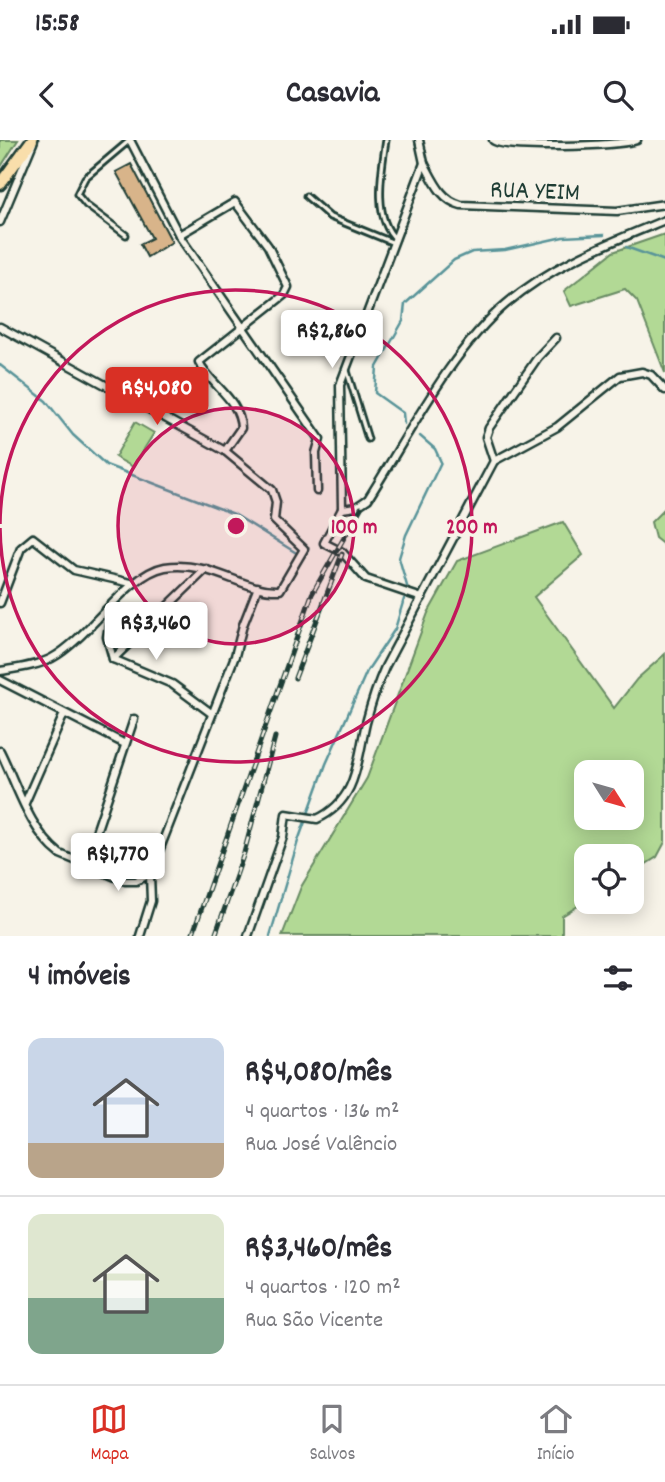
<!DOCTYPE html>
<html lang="pt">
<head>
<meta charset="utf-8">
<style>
  :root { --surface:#fff; --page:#f7f7f7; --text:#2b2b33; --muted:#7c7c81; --line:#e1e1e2; --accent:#d93025 }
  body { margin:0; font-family:Dekko,sans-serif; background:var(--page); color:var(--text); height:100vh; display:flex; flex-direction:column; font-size:26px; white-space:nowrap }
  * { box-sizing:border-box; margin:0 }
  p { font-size:23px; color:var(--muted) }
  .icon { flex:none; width:38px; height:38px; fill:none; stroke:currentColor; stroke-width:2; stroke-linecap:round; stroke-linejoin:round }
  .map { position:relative; height:796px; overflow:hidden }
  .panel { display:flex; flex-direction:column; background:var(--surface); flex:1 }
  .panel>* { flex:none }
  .needle { width:46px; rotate:127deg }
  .tools { position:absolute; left:574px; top:620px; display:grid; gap:14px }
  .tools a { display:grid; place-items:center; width:70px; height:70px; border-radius:14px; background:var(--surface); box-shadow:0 4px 18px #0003; font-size:35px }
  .price { position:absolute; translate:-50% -60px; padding:0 16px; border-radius:7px; background:#fff; color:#222; font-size:23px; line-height:46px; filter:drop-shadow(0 2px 4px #0008) }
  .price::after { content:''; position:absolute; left:50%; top:42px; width:21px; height:16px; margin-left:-10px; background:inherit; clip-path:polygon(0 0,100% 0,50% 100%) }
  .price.on { background:var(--accent); color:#fff }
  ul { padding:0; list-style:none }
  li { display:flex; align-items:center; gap:21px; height:175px; padding:0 28px }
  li+li { border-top:2px solid var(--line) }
  li span { display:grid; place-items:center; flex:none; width:196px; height:140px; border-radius:14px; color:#555 }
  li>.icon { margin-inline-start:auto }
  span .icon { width:84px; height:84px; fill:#fffc; stroke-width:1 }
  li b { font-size:30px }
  h2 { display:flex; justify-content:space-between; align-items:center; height:84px; padding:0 28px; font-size:30px }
  .status { display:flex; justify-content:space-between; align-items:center; height:49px; padding:0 35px; background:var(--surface); direction:ltr }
  .status svg { height:19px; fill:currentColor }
  header { display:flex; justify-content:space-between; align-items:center; height:91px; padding:0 28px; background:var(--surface); font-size:32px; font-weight:700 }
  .menu { display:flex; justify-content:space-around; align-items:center; height:98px; border-top:2px solid var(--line); background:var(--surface); font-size:19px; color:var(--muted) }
  .menu a { display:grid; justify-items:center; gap:4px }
  .menu .on { color:var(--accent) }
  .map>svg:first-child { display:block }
  .green { fill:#b2d995; stroke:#688b64; stroke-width:2; fill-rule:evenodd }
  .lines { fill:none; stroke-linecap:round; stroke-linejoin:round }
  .stream { stroke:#599499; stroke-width:2.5 }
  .building { fill:#d8b48a; stroke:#1f3d34; stroke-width:2 }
  .service-casing { stroke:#1f3d34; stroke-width:9 }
  .minor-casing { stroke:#1f3d34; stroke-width:11 }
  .primary-casing { stroke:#1f3d34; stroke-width:15 }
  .service { stroke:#f7f3e8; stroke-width:3.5 }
  .minor { stroke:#f7f3e8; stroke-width:6 }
  .primary { stroke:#f9deab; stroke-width:10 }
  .rail-casing { stroke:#1f3d34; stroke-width:5 }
  .rail { stroke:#f7f3e8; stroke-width:2.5; stroke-dasharray:8; stroke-linecap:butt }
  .ring { fill:none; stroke:#c2185b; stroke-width:3.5 }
  .labels { text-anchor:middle; stroke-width:7; stroke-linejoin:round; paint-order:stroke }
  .street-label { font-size:26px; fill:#1f3d34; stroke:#f7f3e8 }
  .centre { fill:#c2185b; stroke:#f7f3e8; stroke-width:3.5 }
  .ring-label { font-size:21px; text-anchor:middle; font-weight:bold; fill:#c2185b; stroke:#f7f3e8; stroke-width:7; stroke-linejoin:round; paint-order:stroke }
</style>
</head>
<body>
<div class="status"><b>15:58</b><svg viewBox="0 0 49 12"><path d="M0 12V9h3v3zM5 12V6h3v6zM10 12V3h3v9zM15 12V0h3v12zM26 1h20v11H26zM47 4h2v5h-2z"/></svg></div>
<header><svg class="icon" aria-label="back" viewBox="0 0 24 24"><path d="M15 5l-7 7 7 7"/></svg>Casavia<svg class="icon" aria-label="search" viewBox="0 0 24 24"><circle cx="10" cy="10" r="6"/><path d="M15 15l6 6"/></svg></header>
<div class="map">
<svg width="665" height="796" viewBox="0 0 665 796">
  <rect width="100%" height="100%" fill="#f7f3e8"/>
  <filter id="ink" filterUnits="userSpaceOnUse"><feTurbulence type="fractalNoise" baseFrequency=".0143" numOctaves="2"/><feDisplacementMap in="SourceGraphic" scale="14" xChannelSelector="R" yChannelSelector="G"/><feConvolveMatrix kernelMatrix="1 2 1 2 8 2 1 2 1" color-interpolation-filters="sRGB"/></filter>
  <g filter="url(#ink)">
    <!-- green -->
    <g class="green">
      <path d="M 0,0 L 18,0 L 0,28 Z"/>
      <path d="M 665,94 L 665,233 L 637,161 L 625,149 L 571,166 L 564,151 L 613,112 Z"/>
      <path d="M 135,282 L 154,293 L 133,327 L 115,317 Z"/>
      <path d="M 665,368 L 665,406 L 655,398 L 651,382 Z"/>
      <path d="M 563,382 L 583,415 L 534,457 L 614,568 L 637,539 L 665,514 L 665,702 L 657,717 L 632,733 L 632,716 L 586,716 L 586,761 L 562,776 L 562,796 L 282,796 L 301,747 L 367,638 L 428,473 L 457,421 ZM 586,632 L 632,632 L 632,677 L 586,677 Z"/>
    </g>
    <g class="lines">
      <!-- stream -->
      <g class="stream">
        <path d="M 626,107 L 665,121"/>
        <path d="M 0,225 L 46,261 L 73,295 L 106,325 L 234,374 L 298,414"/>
        <path d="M 404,284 L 403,273 L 375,253 L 377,227 L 403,181 L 405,164 L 454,120 L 472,112 L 505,110 L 563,97 L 604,95"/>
        <path d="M 407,446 L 399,418 L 406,395 L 441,322 L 435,309 L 420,296"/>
        <path d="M 270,796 L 298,701 L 326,624 L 367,531 L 395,489 L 404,459"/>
      </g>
    </g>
    <!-- building -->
    <path class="building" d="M 131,24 L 172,102 L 147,117 L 140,104 L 152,98 L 116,32 Z"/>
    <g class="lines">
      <defs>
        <g id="service">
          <path d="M 386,0 C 382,28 372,78 396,99"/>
          <path d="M 306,56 L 330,77 L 394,103"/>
          <path d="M 126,95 L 86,65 L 77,54 L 85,38 L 130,0"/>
          <path d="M 347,231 L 368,299"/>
        </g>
        <g id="minor">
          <path d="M 130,0 L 180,97 L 320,299 L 316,313 L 317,351"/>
          <path d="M 493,0 C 504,10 620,6 637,0"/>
          <path d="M 424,23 C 434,41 441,60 461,65 L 617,71 L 665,64"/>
          <path d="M 0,82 L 33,3"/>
          <path d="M 179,95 L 235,62 L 268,106 L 288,147 L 284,155 L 199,222 C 211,246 240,259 241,288 L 225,311"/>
          <path d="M 0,187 L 225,311 L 272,350 L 276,362 L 274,380 L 304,409 L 280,450 C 243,452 212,420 165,427 C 127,434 89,498 52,518 C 37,526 17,528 0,531"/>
          <path d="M 494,321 L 486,297 L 489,288 L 538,217 L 556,198"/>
          <path d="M 342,369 L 340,245 L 424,23 L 419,0"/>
          <path d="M 422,458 L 366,439 L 342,412 L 324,403 L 342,369 L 356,367 L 368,359 C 407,298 451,210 506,164 C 553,124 609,103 665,80"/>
          <path d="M 0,463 L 21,408 L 33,398 L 74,430 L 131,443"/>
          <path d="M 112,467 L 107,497 L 113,519 L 172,544 L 211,573"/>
          <path d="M 113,519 L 206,429"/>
          <path d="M 0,540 L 125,604"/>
          <path d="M 0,611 C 17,645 29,690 60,714 L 125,741 L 136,741 L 150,734"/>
          <path d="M 25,663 L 64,574"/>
          <path d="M 85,725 L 134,579"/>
          <path d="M 140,796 L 151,761 L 150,734 L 235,516 L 243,485 L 258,447"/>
          <path d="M 248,796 L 283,697 L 286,674 L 317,679 C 358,660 357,621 366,583 C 371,564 377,545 385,527 L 494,321 L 557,287 L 620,236 L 642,232 L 651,235 L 665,250"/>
        </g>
        <path id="primary" d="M 0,44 L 32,0"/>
      </defs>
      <!-- service casing -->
      <use href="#service" class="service-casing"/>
      <!-- minor casing -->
      <use href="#minor" class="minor-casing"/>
      <!-- primary casing -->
      <use href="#primary" class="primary-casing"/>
      <!-- service -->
      <use href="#service" class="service"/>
      <!-- minor -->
      <use href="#minor" class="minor"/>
      <!-- primary -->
      <use href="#primary" class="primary"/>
      <defs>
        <g id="rail">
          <path d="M 295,538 L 342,414"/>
          <path d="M 192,796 L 312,454 L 361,368"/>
          <path d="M 215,796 L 244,713 L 275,597"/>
        </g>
      </defs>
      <!-- rail casing -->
      <use href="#rail" class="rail-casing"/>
      <!-- rail -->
      <use href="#rail" class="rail"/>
    </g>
  </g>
  <!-- distance rings -->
  <circle cx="236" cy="386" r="118" fill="#c2185b" fill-opacity=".12"/>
  <g class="ring">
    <circle cx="236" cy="386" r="118"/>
    <path d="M0 384A236 236 0 1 1 0 388"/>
  </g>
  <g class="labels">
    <!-- street labels -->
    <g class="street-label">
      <text transform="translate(535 49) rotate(2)" y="9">RUA YEIM</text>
    </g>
  </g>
  <circle cx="236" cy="386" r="10" class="centre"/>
  <g class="ring-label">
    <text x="354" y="393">100 m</text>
    <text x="472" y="393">200 m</text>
  </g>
</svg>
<div class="tools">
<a><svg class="needle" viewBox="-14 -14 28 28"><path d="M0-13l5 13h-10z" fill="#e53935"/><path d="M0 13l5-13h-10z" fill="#7c7c81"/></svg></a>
<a><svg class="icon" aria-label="locate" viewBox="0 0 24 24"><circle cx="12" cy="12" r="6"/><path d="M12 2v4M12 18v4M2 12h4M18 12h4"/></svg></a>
</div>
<b class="price" style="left:332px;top:230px">R$2,860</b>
<b class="price on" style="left:157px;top:287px">R$4,080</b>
<b class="price" style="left:156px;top:522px">R$3,460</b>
<b class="price" style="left:118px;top:753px">R$1,770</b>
</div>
<section class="panel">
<h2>4 imóveis<svg class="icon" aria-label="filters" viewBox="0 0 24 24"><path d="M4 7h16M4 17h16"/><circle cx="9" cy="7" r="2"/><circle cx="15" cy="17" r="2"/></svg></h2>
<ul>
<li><span style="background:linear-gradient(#c9d6e8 75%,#b9a48a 0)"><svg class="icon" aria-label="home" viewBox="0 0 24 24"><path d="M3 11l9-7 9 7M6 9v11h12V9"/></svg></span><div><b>R$4,080/mês</b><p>4 quartos · 136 m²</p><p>Rua José Valêncio</p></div></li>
<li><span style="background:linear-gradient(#dfe7d0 60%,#7fa58c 0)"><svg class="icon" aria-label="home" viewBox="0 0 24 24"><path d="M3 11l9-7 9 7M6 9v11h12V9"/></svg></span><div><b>R$3,460/mês</b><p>4 quartos · 120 m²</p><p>Rua São Vicente</p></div></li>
</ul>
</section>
<nav class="menu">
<a class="on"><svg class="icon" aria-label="map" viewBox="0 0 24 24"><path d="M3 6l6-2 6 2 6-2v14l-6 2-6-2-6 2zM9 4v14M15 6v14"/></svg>Mapa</a>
<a><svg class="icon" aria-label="saved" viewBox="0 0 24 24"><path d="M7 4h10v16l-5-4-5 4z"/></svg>Salvos</a>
<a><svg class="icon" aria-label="home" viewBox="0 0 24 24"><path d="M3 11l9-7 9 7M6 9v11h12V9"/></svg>Início</a>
</nav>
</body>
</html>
